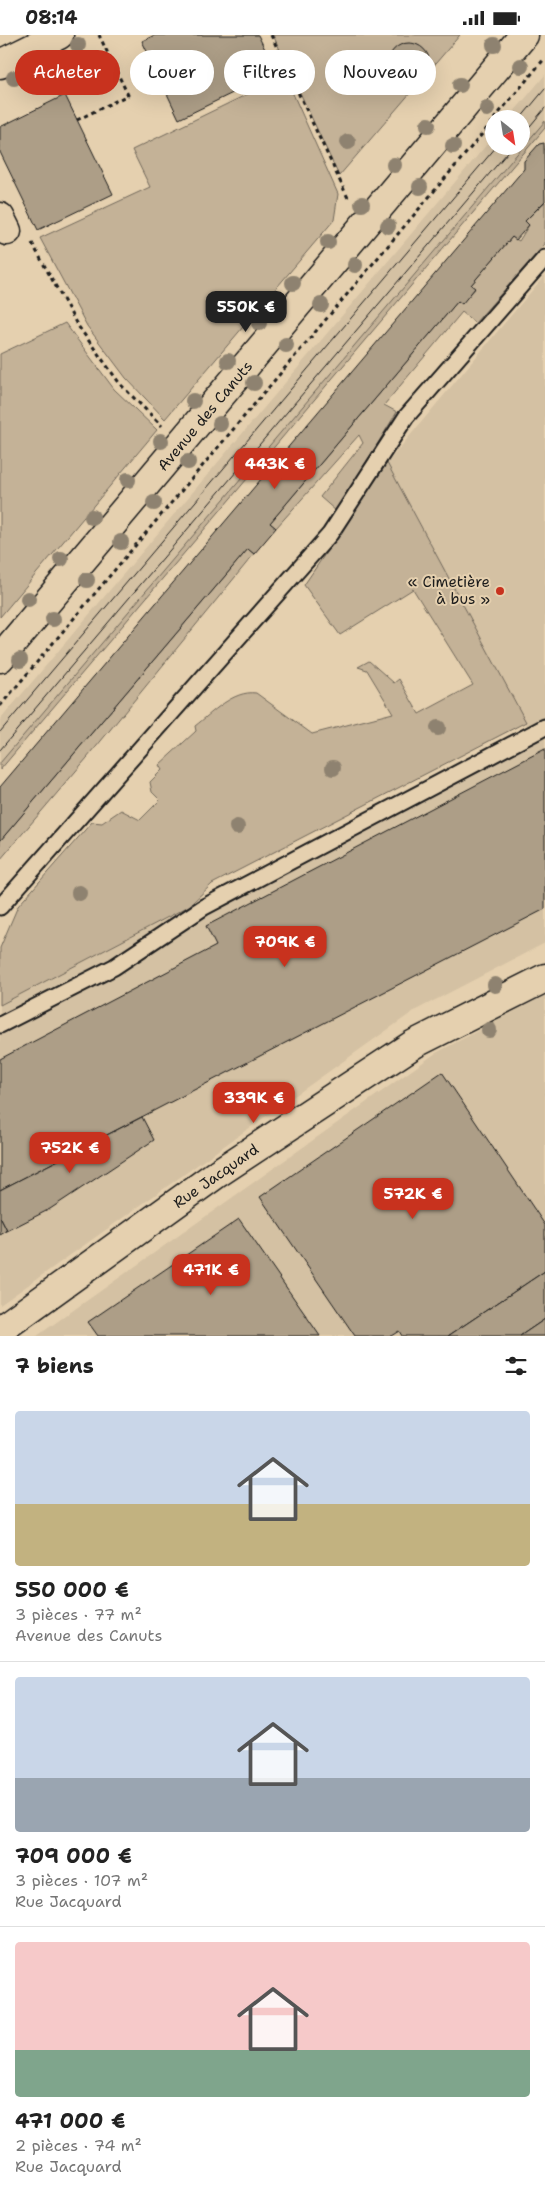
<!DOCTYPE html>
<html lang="fr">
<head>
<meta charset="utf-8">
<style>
  :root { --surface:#fff; --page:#f6f6f6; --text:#222; --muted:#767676; --line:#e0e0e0; --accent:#c8321e }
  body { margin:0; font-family:"Shantell Sans",sans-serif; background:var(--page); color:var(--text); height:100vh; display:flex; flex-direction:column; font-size:19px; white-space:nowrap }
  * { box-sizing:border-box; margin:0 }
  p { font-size:16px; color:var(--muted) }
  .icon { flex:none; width:28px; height:28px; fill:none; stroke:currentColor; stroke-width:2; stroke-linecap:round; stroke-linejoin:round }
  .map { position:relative; height:1301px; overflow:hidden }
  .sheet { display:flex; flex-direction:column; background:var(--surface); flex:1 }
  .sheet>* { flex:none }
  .guide { position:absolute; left:15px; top:15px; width:515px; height:45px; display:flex; gap:10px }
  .needle { width:32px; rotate:150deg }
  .buttons { position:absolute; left:485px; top:75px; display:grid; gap:10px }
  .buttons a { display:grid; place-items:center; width:45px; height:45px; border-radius:50%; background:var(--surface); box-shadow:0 5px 20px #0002; font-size:25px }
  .price { position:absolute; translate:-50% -42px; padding:0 11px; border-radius:10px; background:var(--accent); color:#fff; font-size:16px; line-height:32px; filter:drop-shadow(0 1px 2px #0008) }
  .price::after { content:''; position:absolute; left:50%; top:30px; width:15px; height:11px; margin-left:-8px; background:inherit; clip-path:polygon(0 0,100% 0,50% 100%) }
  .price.selected { background:#222; color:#fff }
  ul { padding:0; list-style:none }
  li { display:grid; align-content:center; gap:10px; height:265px; padding:0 15px }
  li+li { border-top:1px solid var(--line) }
  li span { display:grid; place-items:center; height:155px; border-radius:5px; color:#555 }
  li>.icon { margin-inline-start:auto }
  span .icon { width:90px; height:90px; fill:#fffc; stroke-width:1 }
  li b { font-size:21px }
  h2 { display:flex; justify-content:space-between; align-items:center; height:60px; padding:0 15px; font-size:21px }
  .chip { padding:0 18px; border-radius:22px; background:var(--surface); box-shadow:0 5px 20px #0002; font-size:18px; line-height:45px }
  .chip.selected { background:var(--accent); color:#fff }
  .status { display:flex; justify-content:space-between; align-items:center; height:35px; padding:0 25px; background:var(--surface); direction:ltr }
  .status svg { height:14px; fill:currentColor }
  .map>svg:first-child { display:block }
  .built { fill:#d4c1a3 }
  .green { fill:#c4b297; stroke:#70675a }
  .building { fill:#ad9e87; stroke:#1c1c1c }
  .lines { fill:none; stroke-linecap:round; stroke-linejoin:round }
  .lane-casing { stroke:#1c1c1c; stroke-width:19 }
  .street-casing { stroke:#1c1c1c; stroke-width:31 }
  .path { stroke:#1c1c1c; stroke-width:3; stroke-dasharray:4 4; stroke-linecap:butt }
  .lane { stroke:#e5d0af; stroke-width:15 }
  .street { stroke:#e5d0af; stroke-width:28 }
  .tram { stroke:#1c1c1c; stroke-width:1 }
  .tree { fill:#8e826f }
  .poi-dot { fill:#c8321e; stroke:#e5d0af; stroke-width:2 }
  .labels { text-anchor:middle; stroke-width:4; stroke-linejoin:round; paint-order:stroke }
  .street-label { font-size:15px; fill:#1c1c1c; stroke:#e5d0af }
  .poi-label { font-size:15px; fill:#1c1c1c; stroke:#e5d0af; text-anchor:end }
</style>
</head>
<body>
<div class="status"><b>08:14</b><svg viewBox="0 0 49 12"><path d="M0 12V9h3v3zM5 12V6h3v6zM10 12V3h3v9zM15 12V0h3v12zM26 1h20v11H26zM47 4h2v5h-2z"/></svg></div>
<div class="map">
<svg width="545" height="1301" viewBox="0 0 545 1301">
  <rect width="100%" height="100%" fill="#e5d0af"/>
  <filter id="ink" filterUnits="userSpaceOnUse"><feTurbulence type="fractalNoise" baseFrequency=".02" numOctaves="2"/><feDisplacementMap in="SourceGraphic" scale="10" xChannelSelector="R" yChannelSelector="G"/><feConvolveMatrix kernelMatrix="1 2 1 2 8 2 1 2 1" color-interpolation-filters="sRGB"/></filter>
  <g filter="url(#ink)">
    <!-- built -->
    <g class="built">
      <path d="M 545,40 L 545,93 L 0,735 L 0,685 L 494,101 L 494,111 L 521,111 L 521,84 L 508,84 Z"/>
      <path d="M 545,240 L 545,908 L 414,976 L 0,1270 L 0,970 L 529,694 L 387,428 Z"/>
      <path d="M 545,960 L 545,1301 L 37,1301 L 436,1018 Z"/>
    </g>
    <!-- green -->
    <g class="green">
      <path d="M 273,0 L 460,0 L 339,141 Z"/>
      <path d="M 285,41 L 338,159 L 334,185 L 165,384 L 126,343 L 87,291 L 40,203 L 150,152 L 132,115 Z"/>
      <path d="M 545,86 L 545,93 L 0,735 L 0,728 Z"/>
      <path d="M 545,167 L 545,209 L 475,288 L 462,277 L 384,370 L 397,377 L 336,476 L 320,462 L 363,408 L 359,400 L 276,493 L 270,488 L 458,266 L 462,268 L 475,254 L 471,250 L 512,202 L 519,206 L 529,190 L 525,186 Z"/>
      <path d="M 65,288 L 114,354 L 157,395 L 0,582 L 0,319 Z"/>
      <path d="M 387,428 L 526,687 L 212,849 L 189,871 L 0,970 L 0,913 L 18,871 L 92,787 L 102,788 L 121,775 L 140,785 L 160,765 L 152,757 L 150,747 L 162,735 L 159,730 L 196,696 L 195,691 C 212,678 233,655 256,658 L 312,699 L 393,678 L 367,635 L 358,632 L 369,626 L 394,648 L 399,644 L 419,679 L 473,650 L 413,554 L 340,600 L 304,550 Z"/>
      <path d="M 248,514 L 254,519 L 87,723 L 0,825 L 0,806 Z"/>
    </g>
    <!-- building -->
    <g class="building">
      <path d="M 155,0 L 258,0 L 276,37 L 179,84 L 142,6 Z"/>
      <circle cx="409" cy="29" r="21"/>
      <path d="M 65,60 L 113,159 L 38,195 L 0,117 L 0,92 Z"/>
      <path d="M 544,108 L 545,166 L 525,186 L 529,190 L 516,205 L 512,202 L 471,250 L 475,253 L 462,269 L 458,266 L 270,488 L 276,493 L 254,519 L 248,514 L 0,806 L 0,752 L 524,134 L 524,126 L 539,109 Z"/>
      <path d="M 545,714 L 545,874 L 0,1155 L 0,1024 L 216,911 L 206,891 Z"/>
      <path d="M 442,1037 L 545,1190 L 545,1236 L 448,1301 L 402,1301 L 399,1296 L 391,1301 L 355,1301 L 260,1162 Z"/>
      <path d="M 142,1082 L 154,1105 L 50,1174 L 7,1196 L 0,1182 L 0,1155 Z"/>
      <path d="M 0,1182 L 7,1196 L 0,1200 Z"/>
      <path d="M 239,1184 L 320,1301 L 98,1301 L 88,1287 Z"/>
      <path d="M 545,1236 L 545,1284 L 520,1301 L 448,1301 Z"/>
      <path d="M 545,1284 L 545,1301 L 520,1301 Z"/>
    </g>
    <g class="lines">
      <defs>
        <g id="lane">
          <path d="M 0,872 L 330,499 L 406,382 L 545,223"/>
          <path d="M 0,990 L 114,932 L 204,872 L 545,692"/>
        </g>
        <g id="street">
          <path d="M 0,29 L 59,0"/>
          <path d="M 0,182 L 7,196"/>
          <path d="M 0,623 L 524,0"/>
          <path d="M 0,1295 L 218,1138 L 414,1009 L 545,943"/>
        </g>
      </defs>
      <!-- lane casing -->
      <use href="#lane" class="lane-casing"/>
      <!-- street casing -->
      <use href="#street" class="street-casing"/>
      <!-- path -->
      <g class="path">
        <path d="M 271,0 L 348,163"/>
        <path d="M 494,84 L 545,23"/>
        <path d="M 77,85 L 128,60 L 99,0"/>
        <path d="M 32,208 L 76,288 L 120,349 L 162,391"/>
        <path d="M 0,671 L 494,85"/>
      </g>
      <!-- lane -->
      <use href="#lane" class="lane"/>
      <!-- street -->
      <use href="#street" class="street"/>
      <!-- tram -->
      <g class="tram">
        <path d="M 520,84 L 545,54"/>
        <path d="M 521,102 L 545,73"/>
        <path d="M 0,697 L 497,111"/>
        <path d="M 0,715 L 513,111"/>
      </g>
    </g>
    <!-- trees -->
    <g class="tree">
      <circle cx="78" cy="10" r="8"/>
      <circle cx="494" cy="10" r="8"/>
      <circle cx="53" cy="23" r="8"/>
      <circle cx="521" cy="31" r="8"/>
      <circle cx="32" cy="34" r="8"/>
      <circle cx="14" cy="43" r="8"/>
      <circle cx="460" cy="50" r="8"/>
      <circle cx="487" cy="74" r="8"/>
      <circle cx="428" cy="90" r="8"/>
      <circle cx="348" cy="107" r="8"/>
      <circle cx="453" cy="111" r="8"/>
      <circle cx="394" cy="130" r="8"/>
      <circle cx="420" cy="152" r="8"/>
      <circle cx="362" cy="169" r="8"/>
      <circle cx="388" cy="191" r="8"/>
      <circle cx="328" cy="207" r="8"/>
      <circle cx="355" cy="230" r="8"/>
      <circle cx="293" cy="248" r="8"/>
      <circle cx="321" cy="270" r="8"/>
      <circle cx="259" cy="288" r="8"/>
      <circle cx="286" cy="310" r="8"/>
      <circle cx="228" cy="326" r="8"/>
      <circle cx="254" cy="348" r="8"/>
      <circle cx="193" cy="366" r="8"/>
      <circle cx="220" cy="389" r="8"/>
      <circle cx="161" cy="406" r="8"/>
      <circle cx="188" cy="427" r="8"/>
      <circle cx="128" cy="445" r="8"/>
      <circle cx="154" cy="468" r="8"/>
      <circle cx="92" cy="482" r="8"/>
      <circle cx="121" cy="507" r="8"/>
      <circle cx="61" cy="524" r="8"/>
      <circle cx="87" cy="545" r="8"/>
      <circle cx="28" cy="564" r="8"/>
      <circle cx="53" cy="584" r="8"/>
      <circle cx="20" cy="625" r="8"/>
      <circle cx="438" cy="693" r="8"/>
      <circle cx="333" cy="733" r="8"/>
      <circle cx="237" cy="792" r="8"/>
      <circle cx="79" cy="858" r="8"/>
      <circle cx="495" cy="950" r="8"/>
      <circle cx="489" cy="995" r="8"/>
    </g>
  </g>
  <!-- markers -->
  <circle class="poi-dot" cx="500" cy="556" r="5"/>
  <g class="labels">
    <!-- street labels -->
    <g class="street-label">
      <text transform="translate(205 381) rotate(-50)" y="5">Avenue des Canuts</text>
      <text transform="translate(216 1141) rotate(-35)" y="5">Rue Jacquard</text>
    </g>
    <!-- poi labels -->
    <g class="poi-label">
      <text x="490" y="552">« Cimetière<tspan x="490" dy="17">à bus »</tspan></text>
    </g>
  </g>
</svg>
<div class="buttons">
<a><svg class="needle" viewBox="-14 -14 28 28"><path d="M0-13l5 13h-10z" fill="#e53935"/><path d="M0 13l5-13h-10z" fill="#767676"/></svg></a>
</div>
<b class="price selected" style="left:246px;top:298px">550K €</b>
<b class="price" style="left:275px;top:455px">443K €</b>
<b class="price" style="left:285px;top:933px">709K €</b>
<b class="price" style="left:254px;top:1089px">339K €</b>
<b class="price" style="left:70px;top:1139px">752K €</b>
<b class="price" style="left:413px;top:1185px">572K €</b>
<b class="price" style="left:211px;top:1261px">471K €</b>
<div class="guide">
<a class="chip selected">Acheter</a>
<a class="chip">Louer</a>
<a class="chip">Filtres</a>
<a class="chip">Nouveau</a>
</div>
</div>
<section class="sheet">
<h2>7 biens<svg class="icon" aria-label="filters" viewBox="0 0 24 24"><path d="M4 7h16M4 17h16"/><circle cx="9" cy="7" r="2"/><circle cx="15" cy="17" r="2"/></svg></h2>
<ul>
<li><span style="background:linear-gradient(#c9d6e8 60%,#c2b280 0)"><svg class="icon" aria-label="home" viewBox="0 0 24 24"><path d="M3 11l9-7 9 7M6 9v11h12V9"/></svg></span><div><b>550 000 €</b><p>3 pièces · 77 m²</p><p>Avenue des Canuts</p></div></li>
<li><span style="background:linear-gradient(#c9d6e8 65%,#9aa5b1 0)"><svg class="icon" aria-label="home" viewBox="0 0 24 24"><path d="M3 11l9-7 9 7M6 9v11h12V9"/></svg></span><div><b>709 000 €</b><p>3 pièces · 107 m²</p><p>Rue Jacquard</p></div></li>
<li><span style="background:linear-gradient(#f6c9c9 70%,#7fa58c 0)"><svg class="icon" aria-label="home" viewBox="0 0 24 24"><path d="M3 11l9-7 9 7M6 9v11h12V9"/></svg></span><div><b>471 000 €</b><p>2 pièces · 74 m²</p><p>Rue Jacquard</p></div></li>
</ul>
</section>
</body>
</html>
